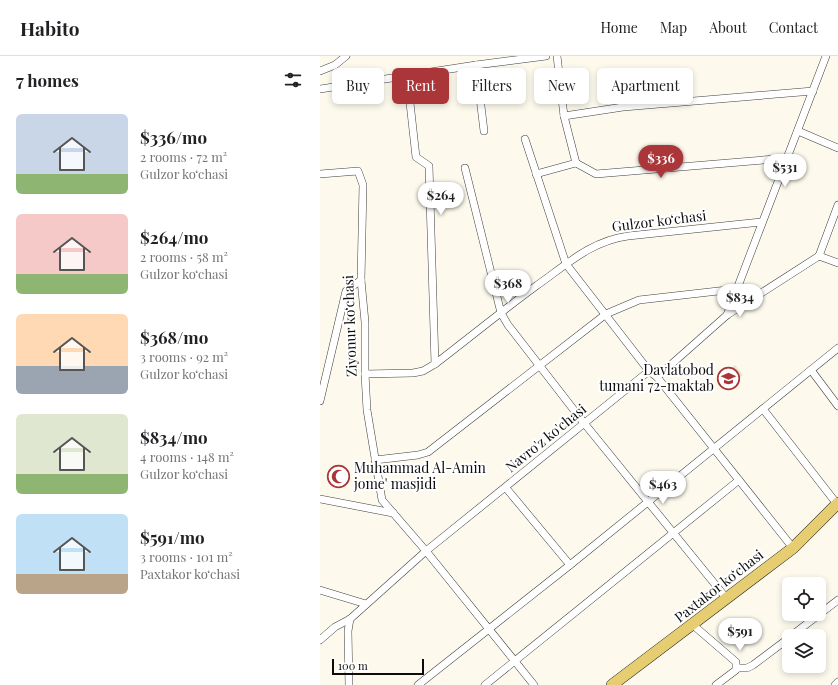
<!DOCTYPE html>
<html lang="en">
<head>
<meta charset="utf-8">
<style>
  :root { --surface:#fff; --page:#f2f2f2; --text:#202124; --muted:#757577; --line:#e0e0e0; --accent:#aa3639 }
  body { margin:0; font-family:"Playfair Display",serif; background:var(--page); color:var(--text); height:100vh; display:flex; flex-direction:column; font-size:15px; white-space:nowrap }
  * { box-sizing:border-box; margin:0 }
  p { font-size:13px; color:var(--muted) }
  .icon { flex:none; width:22px; height:22px; fill:none; stroke:currentColor; stroke-width:2; stroke-linecap:round; stroke-linejoin:round }
  .map { position:relative; flex:1; overflow:hidden }
  .panel { display:flex; flex-direction:column; background:var(--surface); width:320px }
  .panel>* { flex:none }
  .hud { position:absolute; left:12px; top:12px; width:380px; height:36px; display:flex; gap:8px }
  .controls { position:absolute; left:462px; top:521px; display:grid; gap:8px }
  .controls a { display:grid; place-items:center; width:44px; height:44px; border-radius:6px; background:var(--surface); box-shadow:0 2px 6px #0003; font-size:20px }
  .scale { position:absolute; left:12px; bottom:10px; width:92px; box-sizing:border-box; padding-left:4px; border:2px solid #0c0c0c; border-top:0; font-size:11px; line-height:14px; white-space:nowrap; color:#0c0c0c; -webkit-text-stroke:3px #fff; paint-order:stroke }
  .price { position:absolute; translate:-50% -34px; padding:0 9px; border-radius:14px; background:#fff; color:#222; font-size:13px; line-height:26px; filter:drop-shadow(0 1px 2px #0008) }
  .price::after { content:''; position:absolute; left:50%; top:24px; width:12px; height:9px; margin-left:-6px; background:inherit; clip-path:polygon(0 0,100% 0,50% 100%) }
  .price.active { background:var(--accent); color:#fff }
  ul { padding:0; list-style:none }
  li { display:flex; align-items:center; gap:12px; height:100px; padding:0 16px }
  li span { display:grid; place-items:center; flex:none; width:112px; height:80px; border-radius:6px; color:#555 }
  li>.icon { margin-inline-start:auto }
  span .icon { width:48px; height:48px; fill:#fffc; stroke-width:1 }
  li b { font-size:17px }
  h2 { display:flex; justify-content:space-between; align-items:center; height:48px; padding:0 16px; font-size:17px }
  .tag { padding:0 14px; border-radius:6px; background:var(--surface); box-shadow:0 2px 6px #0003; font-size:14px; line-height:36px }
  .tag.active { background:var(--accent); color:#fff }
  header { display:flex; align-items:center; gap:24px; box-sizing:border-box; height:56px; padding:0 20px; background:var(--surface); border-bottom:1px solid var(--line) }
  header strong { font-size:19px }
  nav { display:flex; gap:22px; margin-inline-start:auto; font-size:14px }
  main { display:flex; flex:1; min-height:0 }
  .map>svg:first-child { display:block }
  .pitch { fill:#dfebcb }
  .lines { fill:none; stroke-linecap:round; stroke-linejoin:round }
  .street-casing { stroke:#3f3f3f; stroke-width:8 }
  .primary-casing { stroke:#1d1d1d; stroke-width:12 }
  .street { stroke:#fff; stroke-width:7 }
  .primary { stroke:#e7cd72; stroke-width:11 }
  .labels { text-anchor:middle; stroke-width:4; stroke-linejoin:round; paint-order:stroke }
  .street-label { font-size:14px; fill:#0c0c0c; stroke:#fff }
  .poi-label { font-size:14px; fill:#0c0c0c; stroke:#fff; text-anchor:end }
</style>
</head>
<body>
<header>
<strong>Habito</strong>
<nav><a>Home</a><a>Map</a><a>About</a><a>Contact</a></nav>
</header>
<main>
<section class="panel">
<h2>7 homes<svg class="icon" aria-label="filters" viewBox="0 0 24 24"><path d="M4 7h16M4 17h16"/><circle cx="9" cy="7" r="2"/><circle cx="15" cy="17" r="2"/></svg></h2>
<ul>
<li><span style="background:linear-gradient(#c9d6e8 75%,#8fb573 0)"><svg class="icon" aria-label="home" viewBox="0 0 24 24"><path d="M3 11l9-7 9 7M6 9v11h12V9"/></svg></span><div><b>$336/mo</b><p>2 rooms · 72 m²</p><p>Gulzor koʻchasi</p></div></li>
<li><span style="background:linear-gradient(#f6c9c9 75%,#8fb573 0)"><svg class="icon" aria-label="home" viewBox="0 0 24 24"><path d="M3 11l9-7 9 7M6 9v11h12V9"/></svg></span><div><b>$264/mo</b><p>2 rooms · 58 m²</p><p>Gulzor koʻchasi</p></div></li>
<li><span style="background:linear-gradient(#ffd9b3 65%,#9aa5b1 0)"><svg class="icon" aria-label="home" viewBox="0 0 24 24"><path d="M3 11l9-7 9 7M6 9v11h12V9"/></svg></span><div><b>$368/mo</b><p>3 rooms · 92 m²</p><p>Gulzor koʻchasi</p></div></li>
<li><span style="background:linear-gradient(#dfe7d0 75%,#8fb573 0)"><svg class="icon" aria-label="home" viewBox="0 0 24 24"><path d="M3 11l9-7 9 7M6 9v11h12V9"/></svg></span><div><b>$834/mo</b><p>4 rooms · 148 m²</p><p>Gulzor koʻchasi</p></div></li>
<li><span style="background:linear-gradient(#bfe0f5 75%,#b9a48a 0)"><svg class="icon" aria-label="home" viewBox="0 0 24 24"><path d="M3 11l9-7 9 7M6 9v11h12V9"/></svg></span><div><b>$591/mo</b><p>3 rooms · 101 m²</p><p>Paxtakor koʻchasi</p></div></li>
</ul>
</section>
<div class="map">
<svg width="518" height="629" viewBox="0 0 518 629">
  <rect width="100%" height="100%" fill="#fdfaed"/>
  <!-- pitch -->
  <path class="pitch" d="M 415,309 L 423,319 L 405,333 L 397,323 Z"/>
  <g class="lines">
    <defs>
      <g id="street">
        <path d="M 237,0 L 244,60"/>
        <path d="M 156,9 L 164,75"/>
        <path d="M 0,15 L 15,9 L 26,0"/>
        <path d="M 87,20 L 96,101 L 109,110 L 115,308"/>
        <path d="M 0,33 L 156,9 L 226,0"/>
        <path d="M 478,75 L 518,92"/>
        <path d="M 205,83 L 246,208 L 329,315 L 337,321 L 473,492"/>
        <path d="M 256,107 L 244,60 L 303,51 L 493,35"/>
        <path d="M 145,112 L 181,257 L 188,269 L 264,367 L 407,543"/>
        <path d="M 0,118 L 38,115 L 43,129 L 41,224 L 45,266 L 45,318 L 47,354 L 62,444 L 106,495 L 214,629"/>
        <path d="M 216,118 L 256,107 L 276,118 L 467,102"/>
        <path d="M 499,200 L 518,149"/>
        <path d="M 499,200 L 518,207"/>
        <path d="M 407,259 L 506,0"/>
        <path d="M 491,314 L 518,350"/>
        <path d="M 45,318 L 93,317 L 103,315 L 115,308 C 149,282 182,255 216,230 C 246,209 271,185 308,180 L 441,166"/>
        <path d="M 337,321 L 407,259 L 499,200"/>
        <path d="M 0,345 L 26,235 L 41,224"/>
        <path d="M 443,353 L 517,448"/>
        <path d="M 55,404 L 98,399 L 108,396 L 286,258 L 319,244 L 416,233"/>
        <path d="M 186,432 L 250,509"/>
        <path d="M 0,443 L 73,457"/>
        <path d="M 0,534 L 46,548"/>
        <path d="M 373,569 L 416,606 L 416,614 L 396,629"/>
        <path d="M 471,580 L 518,544"/>
        <path d="M 0,584 L 15,571 L 30,563 L 106,495 L 329,315"/>
        <path d="M 417,612 L 427,612 L 433,609 L 469,582"/>
        <path d="M 29,629 L 28,575 L 30,563"/>
        <path d="M 98,629 L 250,509 L 518,292"/>
        <path d="M 165,629 L 419,424"/>
        <path d="M 515,629 L 518,626"/>
      </g>
      <path id="primary" d="M 292,629 L 473,492 L 518,447"/>
    </defs>
    <!-- street casing -->
    <use href="#street" class="street-casing"/>
    <!-- primary casing -->
    <use href="#primary" class="primary-casing"/>
    <!-- street -->
    <use href="#street" class="street"/>
    <!-- primary -->
    <use href="#primary" class="primary"/>
  </g>
  <!-- icons -->
  <defs>
    <symbol id="school-ring" viewBox="-11 -11 22 22"><circle r="9.5" fill="#fff" stroke="#aa3639" stroke-width="1.5"/><path d="M0-5L7-2L0 1L-7-2ZM-4 1L0 2.5L4 1V4Q0 6-4 4Z" fill="#aa3639"/></symbol>
    <symbol id="mosque-ring" viewBox="-11 -11 22 22"><circle r="9.5" fill="#fff" stroke="#aa3639" stroke-width="1.5"/><path d="M3.5-4.9A6 6 0 1 0 3.5 4.9A5 5 0 1 1 3.5-4.9Z" fill="#aa3639"/></symbol>
  </defs>
  <g fill-rule="evenodd">
    <use href="#school-ring" x="396" y="310" width="25" height="25"/>
    <use href="#mosque-ring" x="6" y="408" width="25" height="25"/>
  </g>
  <g class="labels">
    <!-- street labels -->
    <g class="street-label">
      <text transform="translate(339 165) rotate(-7)" y="5">Gulzor koʻchasi</text>
      <text transform="translate(30 270) rotate(-92)" y="5">Ziyonur koʻchasi</text>
      <text transform="translate(226 382) rotate(-39)" y="5">Navro'z ko'chasi</text>
      <text transform="translate(399 530) rotate(-38)" y="5">Paxtakor koʻchasi</text>
    </g>
    <!-- poi labels -->
    <g class="poi-label">
      <text x="394" y="319">Davlatobod<tspan x="394" dy="16">tumani 72-maktab</tspan></text>
      <text x="34" y="417" text-anchor="start">Muhammad Al-Amin<tspan x="34" dy="16">jome' masjidi</tspan></text>
    </g>
  </g>
</svg>
<div class="controls">
<a><svg class="icon" aria-label="locate" viewBox="0 0 24 24"><circle cx="12" cy="12" r="6"/><path d="M12 2v4M12 18v4M2 12h4M18 12h4"/></svg></a>
<a><svg class="icon" aria-label="layers" viewBox="0 0 24 24"><path d="M12 4l9 5-9 5-9-5zM3 14l9 5 9-5"/></svg></a>
</div>
<div class="scale">100 m</div>
<b class="price active" style="left:341px;top:123px">$336</b>
<b class="price" style="left:465px;top:132px">$531</b>
<b class="price" style="left:121px;top:160px">$264</b>
<b class="price" style="left:188px;top:248px">$368</b>
<b class="price" style="left:420px;top:262px">$834</b>
<b class="price" style="left:343px;top:449px">$463</b>
<b class="price" style="left:420px;top:596px">$591</b>
<div class="hud">
<a class="tag">Buy</a>
<a class="tag active">Rent</a>
<a class="tag">Filters</a>
<a class="tag">New</a>
<a class="tag">Apartment</a>
</div>
</div>
</main>
</body>
</html>
